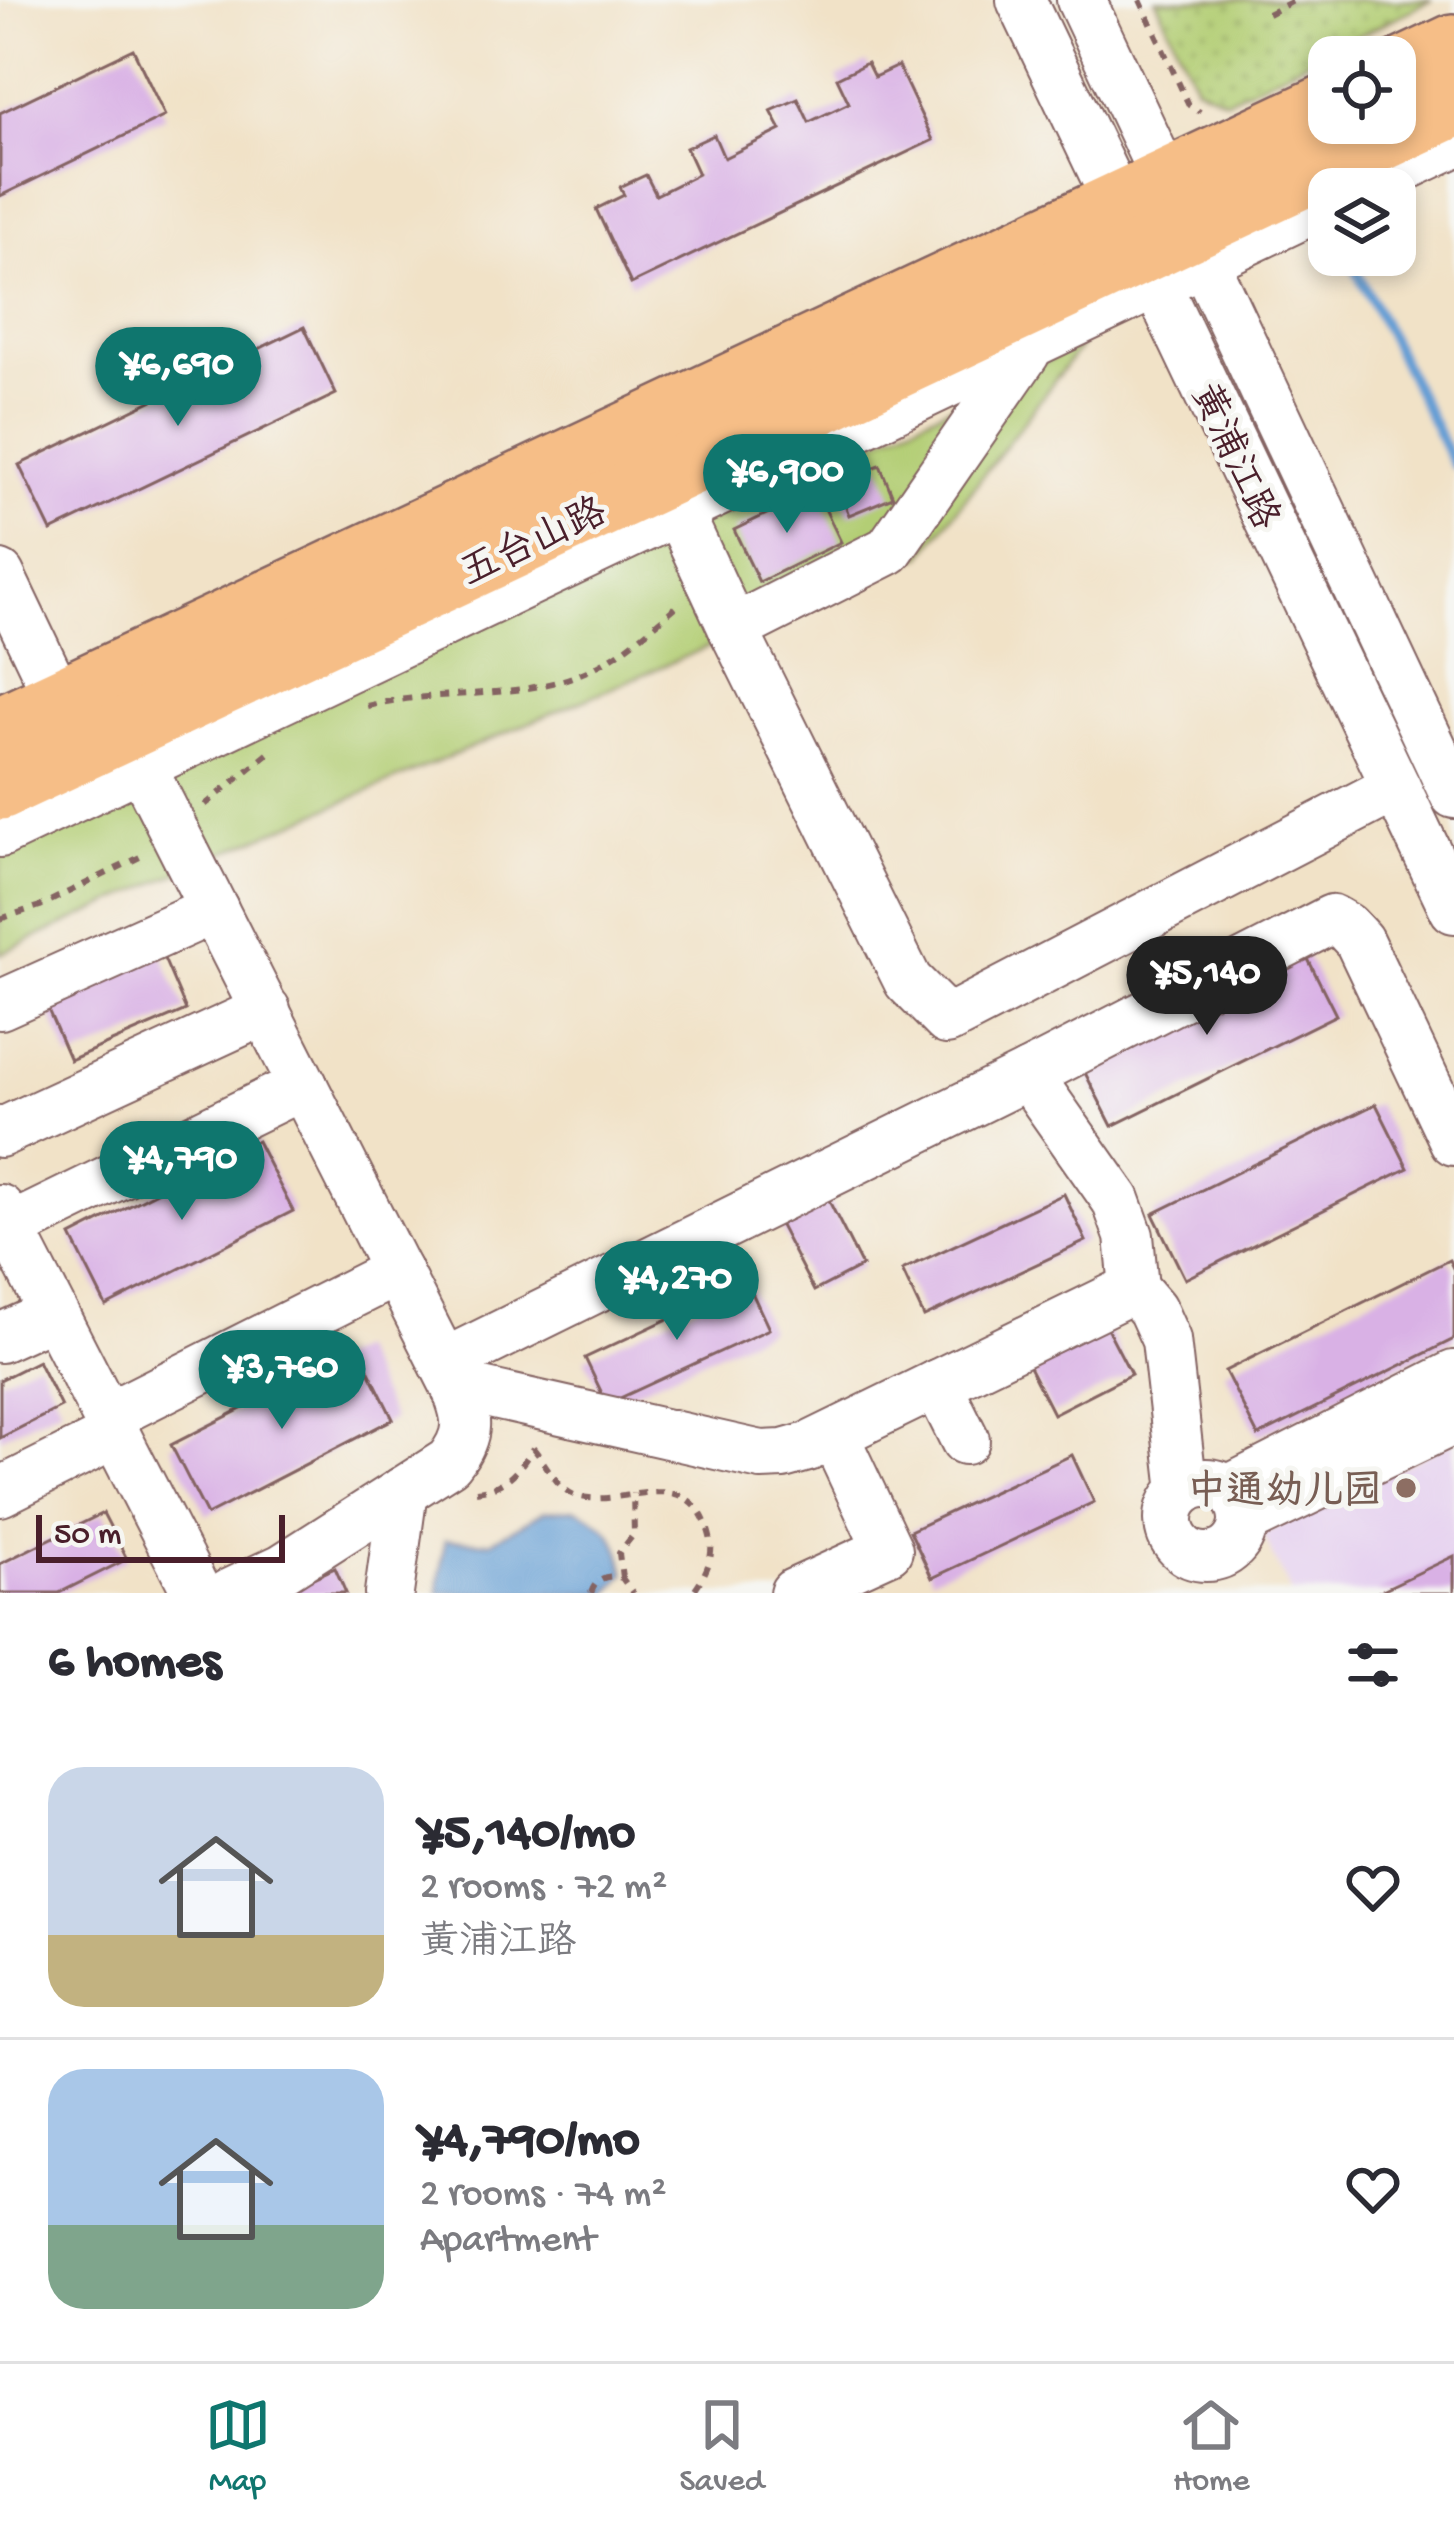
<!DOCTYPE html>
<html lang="en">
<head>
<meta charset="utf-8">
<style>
  :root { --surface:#fff; --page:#f7f7f7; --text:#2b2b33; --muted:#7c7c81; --line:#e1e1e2; --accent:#0f766e }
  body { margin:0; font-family:"Gochi Hand","LXGW WenKai TC",sans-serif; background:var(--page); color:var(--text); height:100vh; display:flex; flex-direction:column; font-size:45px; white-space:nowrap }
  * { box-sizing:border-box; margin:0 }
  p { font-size:39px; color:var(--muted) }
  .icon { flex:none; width:66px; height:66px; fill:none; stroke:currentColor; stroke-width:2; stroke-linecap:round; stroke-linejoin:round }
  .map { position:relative; height:1593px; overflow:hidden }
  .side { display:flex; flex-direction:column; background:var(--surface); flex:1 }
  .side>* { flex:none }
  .tools { position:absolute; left:1308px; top:36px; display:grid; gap:24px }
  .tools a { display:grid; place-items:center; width:108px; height:108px; border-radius:24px; background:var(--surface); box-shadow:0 6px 18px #0003; font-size:60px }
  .scale { position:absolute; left:36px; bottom:30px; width:249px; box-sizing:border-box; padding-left:12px; border:6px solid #4a1f2b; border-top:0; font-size:33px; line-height:42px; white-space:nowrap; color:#4a1f2b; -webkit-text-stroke:9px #f6f6f2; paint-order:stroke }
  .price { position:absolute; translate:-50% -102px; padding:0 27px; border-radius:42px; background:var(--accent); color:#fff; font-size:39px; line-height:78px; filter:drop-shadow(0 3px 6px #0008) }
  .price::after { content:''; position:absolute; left:50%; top:72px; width:36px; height:27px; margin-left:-18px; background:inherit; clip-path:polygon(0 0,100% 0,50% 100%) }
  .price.on { background:#222; color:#fff }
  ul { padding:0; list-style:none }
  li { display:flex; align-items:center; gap:36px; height:300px; padding:0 48px }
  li+li { border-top:3px solid var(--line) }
  li span { display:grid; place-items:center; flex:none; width:336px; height:240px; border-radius:36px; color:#555 }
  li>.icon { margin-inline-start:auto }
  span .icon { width:144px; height:144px; fill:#fffc; stroke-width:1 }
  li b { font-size:51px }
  h2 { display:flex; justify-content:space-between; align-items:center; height:144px; padding:0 48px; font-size:51px }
  .tabs { display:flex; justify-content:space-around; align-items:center; height:168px; border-top:3px solid var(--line); background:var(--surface); font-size:33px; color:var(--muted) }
  .tabs a { display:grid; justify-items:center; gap:6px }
  .tabs .on { color:var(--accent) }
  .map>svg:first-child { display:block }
  .built { fill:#e6d2f0 }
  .grass { fill:url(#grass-dots); stroke:#7e7650; stroke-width:3 }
  .garden { fill:#b3ce74; stroke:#7e7650; stroke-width:3 }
  .water { fill:#659ed4; stroke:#585e80; stroke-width:3 }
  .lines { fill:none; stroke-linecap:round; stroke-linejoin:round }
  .stream { stroke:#659ed4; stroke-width:10 }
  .building { fill:#d9b1e5 }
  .minor-casing { stroke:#846362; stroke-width:52 }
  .major-casing { stroke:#846362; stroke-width:68 }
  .path { stroke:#846362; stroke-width:6; stroke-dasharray:9 9; stroke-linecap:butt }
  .minor { stroke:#fff; stroke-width:48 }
  .major { stroke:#f6be87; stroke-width:63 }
  .education-dot { fill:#8d6e63; stroke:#f6f6f2; stroke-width:4.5 }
  .labels { text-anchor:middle; stroke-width:10; stroke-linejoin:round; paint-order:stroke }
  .street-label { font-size:39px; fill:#4a1f2b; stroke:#f6f6f2 }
  .education-label { font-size:39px; font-weight:bold; fill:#785e54; stroke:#f6f6f2; text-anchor:end }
</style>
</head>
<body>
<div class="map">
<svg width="1454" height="1593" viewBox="0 0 1454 1593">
  <defs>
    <pattern id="grass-dots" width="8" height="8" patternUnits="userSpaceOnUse" patternTransform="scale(3)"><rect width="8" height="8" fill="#b3ce74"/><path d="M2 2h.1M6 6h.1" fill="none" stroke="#9bb065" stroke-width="1.8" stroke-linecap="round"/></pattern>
  </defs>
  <rect width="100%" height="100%" fill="#f6f6f2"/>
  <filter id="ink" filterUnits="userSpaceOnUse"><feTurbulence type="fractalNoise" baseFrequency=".00833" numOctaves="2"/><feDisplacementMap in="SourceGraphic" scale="24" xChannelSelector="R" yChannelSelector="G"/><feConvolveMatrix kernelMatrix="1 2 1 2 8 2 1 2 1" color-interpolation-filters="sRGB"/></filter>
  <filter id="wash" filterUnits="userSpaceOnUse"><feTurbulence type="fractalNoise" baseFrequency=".004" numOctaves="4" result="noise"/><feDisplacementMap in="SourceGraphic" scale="48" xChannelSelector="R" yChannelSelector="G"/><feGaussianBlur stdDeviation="2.7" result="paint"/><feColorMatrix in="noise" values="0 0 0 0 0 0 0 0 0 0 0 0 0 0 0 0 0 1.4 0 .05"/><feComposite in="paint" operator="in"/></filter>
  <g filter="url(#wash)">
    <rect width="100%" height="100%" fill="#f1e2c7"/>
    <!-- built -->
    <path class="built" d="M 1454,1441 L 1454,1593 L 1291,1593 L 1263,1534 Z"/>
    <!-- grass -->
    <path class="grass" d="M 1156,0 L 1432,0 L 1226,100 L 1196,86 Z"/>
    <!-- garden -->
    <path class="garden" d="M 1082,344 L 922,556 L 204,861 L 0,954 L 0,853 Z"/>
    <!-- water -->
    <path class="water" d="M 576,1509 C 608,1523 621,1540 625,1574 L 608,1593 L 438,1593 L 445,1540 L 490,1542 L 545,1511 Z"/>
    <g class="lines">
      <!-- stream -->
      <path class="stream" d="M 1356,270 L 1454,465"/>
    </g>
    <g id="blocks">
      <!-- building -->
      <g class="building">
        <path d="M 133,49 L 165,116 L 0,196 L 0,113 Z"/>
        <path d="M 867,63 L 874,77 L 898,66 L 933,140 L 631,284 L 596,209 L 624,195 L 620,187 L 646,175 L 656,195 L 698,174 L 686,148 L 714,135 L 724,158 L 781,130 L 771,111 L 798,99 L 809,122 L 849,103 L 837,78 Z"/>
        <path d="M 304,327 L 336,394 L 51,531 L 19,465 Z"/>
        <path d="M 880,465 L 893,497 L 849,515 L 836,482 Z"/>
        <path d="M 816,490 L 841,542 L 759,582 L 734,530 Z"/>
        <path d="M 159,947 L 186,1010 L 70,1060 L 43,998 Z"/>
        <path d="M 1304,951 L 1336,1015 L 1112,1126 L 1079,1061 Z"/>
        <path d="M 1376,1104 L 1408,1168 L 1185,1279 L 1153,1214 Z"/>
        <path d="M 257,1141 L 293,1211 L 106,1306 L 71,1236 Z"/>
        <path d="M 1064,1194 L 1086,1241 L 924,1317 L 902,1270 Z"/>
        <path d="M 827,1197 L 862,1266 L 814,1291 L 778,1222 Z"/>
        <path d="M 1449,1260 L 1454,1270 L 1454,1339 L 1258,1436 L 1225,1371 Z"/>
        <path d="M 747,1282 L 769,1329 L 607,1404 L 585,1358 Z"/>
        <path d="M 1102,1318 L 1131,1374 L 1053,1414 L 1025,1359 Z"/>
        <path d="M 358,1349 L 393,1419 L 207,1515 L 171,1445 Z"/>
        <path d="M 38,1361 L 61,1407 L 0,1438 L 0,1380 Z"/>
        <path d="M 1072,1455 L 1094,1502 L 932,1578 L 910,1531 Z"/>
        <path d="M 103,1513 L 127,1559 L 59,1593 L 0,1593 L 0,1564 Z"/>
        <path d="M 1454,1556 L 1454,1593 L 1376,1593 Z"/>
        <path d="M 335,1568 L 346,1593 L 281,1593 Z"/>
      </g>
    </g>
  </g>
  <g filter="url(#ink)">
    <use href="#blocks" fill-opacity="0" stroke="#846362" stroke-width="3"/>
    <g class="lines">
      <defs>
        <g id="minor">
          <path d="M 1021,0 L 1454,909"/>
          <path d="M 1081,0 L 1454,794"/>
          <path d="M 1357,189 L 1454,143"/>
          <path d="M 667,487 L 733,629 L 889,550 L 1026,352"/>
          <path d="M 0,575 L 73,728"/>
          <path d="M 733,629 L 908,981 L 947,1020 L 1396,787"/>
          <path d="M 128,740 L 455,1386 C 468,1418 471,1434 449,1462 L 283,1568 L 230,1593"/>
          <path d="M 0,833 L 1329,202"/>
          <path d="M 0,1005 L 214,909"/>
          <path d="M 1028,1075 L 1116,1200 L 1129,1236 L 1134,1288 L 1152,1309 L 1166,1340 L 1183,1491"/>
          <path d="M 0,1133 L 266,1010"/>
          <path d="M 0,1209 L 197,1593"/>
          <path d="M 10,1228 L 303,1085"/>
          <path d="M 0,1338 L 53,1314"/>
          <path d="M 444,1363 L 1028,1075 L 1332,919 L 1346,927 L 1359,941 L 1454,1141"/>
          <path d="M 937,1384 L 965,1440"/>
          <path d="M 455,1386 L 761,1455 L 783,1454 L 808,1447 L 1134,1288"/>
          <path d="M 107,1417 L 397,1271"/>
          <circle cx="1206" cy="1520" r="37"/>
          <path d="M 1228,1490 L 1454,1375"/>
          <path d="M 0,1492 L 116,1434"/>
          <path d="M 1244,1521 L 1454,1420"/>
          <path d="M 389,1593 L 403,1491"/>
          <path d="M 794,1593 L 888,1550 L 834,1435"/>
        </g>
        <g id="major">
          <path d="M 1395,74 L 1454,46"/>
          <path d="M 0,728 L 1329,105"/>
          <path d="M 0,788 L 1454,105"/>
        </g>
      </defs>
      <!-- minor casing -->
      <use href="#minor" class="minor-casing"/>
      <!-- major casing -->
      <use href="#major" class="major-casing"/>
      <!-- path -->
      <g class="path">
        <path d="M 1140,0 L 1189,105 L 1200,112"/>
        <path d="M 1268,14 L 1295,0"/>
        <path d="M 367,706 C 439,688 519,702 587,671 C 620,656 649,629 677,606"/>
        <path d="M 205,805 L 269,753"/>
        <path d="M 0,919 L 40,906 L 144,855"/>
        <path d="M 533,1448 C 546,1463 558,1491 577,1496 C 624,1509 688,1461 709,1533 C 716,1556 706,1574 692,1593"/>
        <path d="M 476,1491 C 505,1488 518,1472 533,1448"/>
        <path d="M 622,1578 L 619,1553 L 634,1534 L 633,1493"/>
        <path d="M 591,1593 C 596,1578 607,1574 622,1578 L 633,1593"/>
      </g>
      <!-- minor -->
      <use href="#minor" class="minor"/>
      <!-- major -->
      <use href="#major" class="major"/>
    </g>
  </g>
  <!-- markers -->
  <circle class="education-dot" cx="1406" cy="1488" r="12"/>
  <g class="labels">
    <!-- street labels -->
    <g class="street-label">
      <text transform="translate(1238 455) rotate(65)" y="14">黄浦江路</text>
      <text transform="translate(532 539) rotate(-25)" y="14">五台山路</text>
    </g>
    <!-- education labels -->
    <g class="education-label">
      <text x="1382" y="1502">中通幼儿园</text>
    </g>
  </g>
</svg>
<div class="tools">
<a><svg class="icon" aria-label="locate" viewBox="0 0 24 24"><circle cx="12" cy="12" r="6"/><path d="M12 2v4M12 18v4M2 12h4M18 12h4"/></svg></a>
<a><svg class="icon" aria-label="layers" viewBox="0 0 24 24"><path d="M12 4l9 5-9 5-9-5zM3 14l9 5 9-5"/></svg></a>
</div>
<div class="scale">50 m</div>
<b class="price" style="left:178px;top:429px">¥6,690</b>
<b class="price" style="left:787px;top:536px">¥6,900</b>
<b class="price on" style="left:1207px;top:1038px">¥5,140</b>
<b class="price" style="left:182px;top:1223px">¥4,790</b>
<b class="price" style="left:677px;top:1343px">¥4,270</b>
<b class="price" style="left:282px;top:1432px">¥3,760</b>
</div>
<section class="side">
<h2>6 homes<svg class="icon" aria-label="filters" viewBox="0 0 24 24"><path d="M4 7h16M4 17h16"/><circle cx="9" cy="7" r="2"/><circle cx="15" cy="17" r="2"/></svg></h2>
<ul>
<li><span style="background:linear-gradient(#c9d6e8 70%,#c2b280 0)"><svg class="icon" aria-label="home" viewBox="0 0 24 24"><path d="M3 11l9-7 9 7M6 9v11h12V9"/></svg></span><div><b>¥5,140/mo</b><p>2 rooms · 72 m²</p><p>黄浦江路</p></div><svg class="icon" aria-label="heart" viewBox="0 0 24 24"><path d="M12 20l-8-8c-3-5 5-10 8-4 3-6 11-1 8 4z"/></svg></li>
<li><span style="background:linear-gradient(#a9c7e8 65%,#7fa58c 0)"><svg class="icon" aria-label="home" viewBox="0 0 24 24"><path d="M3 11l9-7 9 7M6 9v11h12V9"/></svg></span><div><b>¥4,790/mo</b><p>2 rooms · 74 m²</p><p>Apartment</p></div><svg class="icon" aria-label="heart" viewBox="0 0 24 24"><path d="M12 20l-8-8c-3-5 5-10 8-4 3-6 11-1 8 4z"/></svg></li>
</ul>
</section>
<nav class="tabs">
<a class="on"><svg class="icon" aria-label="map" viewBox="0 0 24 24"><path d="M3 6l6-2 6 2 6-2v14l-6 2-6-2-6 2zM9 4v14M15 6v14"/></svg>Map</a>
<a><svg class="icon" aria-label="saved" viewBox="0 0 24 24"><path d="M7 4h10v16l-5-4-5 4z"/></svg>Saved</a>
<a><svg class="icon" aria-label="home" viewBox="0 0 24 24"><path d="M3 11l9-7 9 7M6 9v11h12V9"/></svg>Home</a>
</nav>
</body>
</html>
